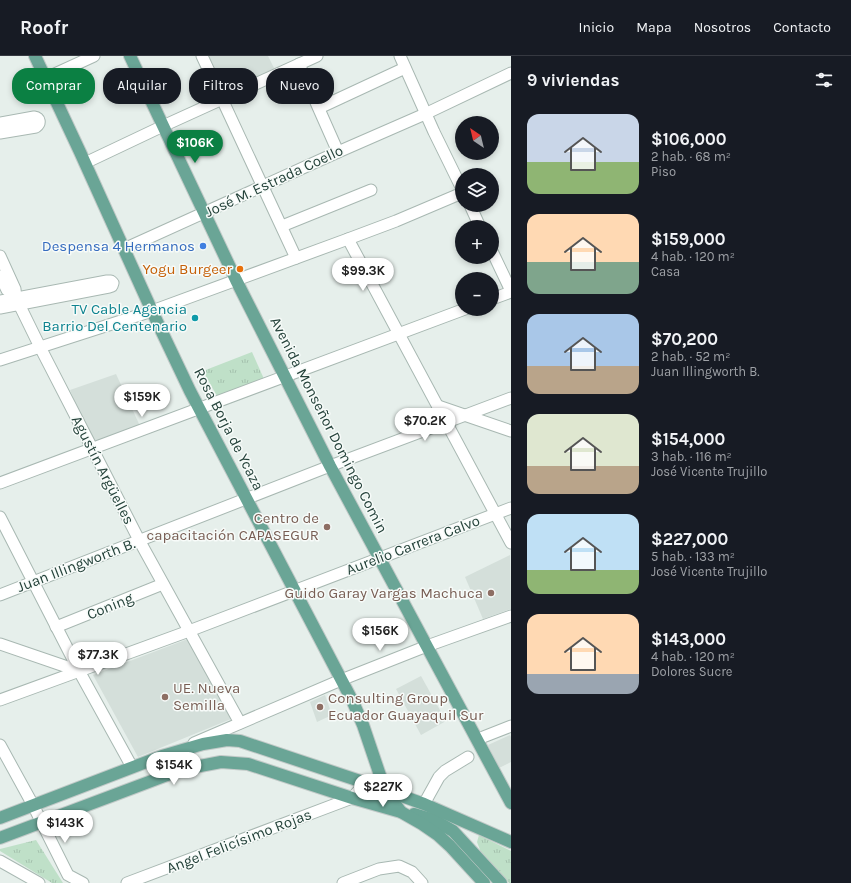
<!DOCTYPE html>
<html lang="es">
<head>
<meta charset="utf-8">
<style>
  :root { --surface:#171b24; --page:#20242c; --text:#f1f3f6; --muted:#9ea1a6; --line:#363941; --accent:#0b8043 }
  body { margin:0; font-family:Karla,sans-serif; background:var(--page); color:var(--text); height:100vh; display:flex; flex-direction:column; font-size:15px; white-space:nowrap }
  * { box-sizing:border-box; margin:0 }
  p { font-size:13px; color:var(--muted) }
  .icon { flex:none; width:22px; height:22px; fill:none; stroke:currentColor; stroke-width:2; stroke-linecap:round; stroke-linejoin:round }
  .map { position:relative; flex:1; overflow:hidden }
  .details { display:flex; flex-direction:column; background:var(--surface); width:340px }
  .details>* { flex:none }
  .banner { position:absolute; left:12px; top:12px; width:380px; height:36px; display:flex; gap:8px }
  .needle { width:26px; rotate:325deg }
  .fabs { position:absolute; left:455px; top:60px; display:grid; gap:8px }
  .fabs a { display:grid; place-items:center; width:44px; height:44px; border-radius:50%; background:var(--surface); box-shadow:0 2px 6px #0003; font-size:20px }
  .price { position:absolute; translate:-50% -34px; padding:0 9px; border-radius:14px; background:#fff; color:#222; font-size:13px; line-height:26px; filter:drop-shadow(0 1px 2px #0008) }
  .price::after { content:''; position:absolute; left:50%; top:24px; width:12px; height:9px; margin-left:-6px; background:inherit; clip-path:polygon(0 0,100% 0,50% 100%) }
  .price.current { background:var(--accent); color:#fff }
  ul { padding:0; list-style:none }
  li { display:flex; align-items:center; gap:12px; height:100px; padding:0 16px }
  li span { display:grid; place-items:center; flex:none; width:112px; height:80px; border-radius:12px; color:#555 }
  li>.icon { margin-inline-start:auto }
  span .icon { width:48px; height:48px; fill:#fffc; stroke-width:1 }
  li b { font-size:17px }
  h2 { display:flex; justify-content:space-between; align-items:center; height:48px; padding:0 16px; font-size:17px }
  .tag { padding:0 14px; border-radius:16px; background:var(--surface); box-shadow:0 2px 6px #0003; font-size:14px; line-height:36px }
  .tag.current { background:var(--accent); color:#fff }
  header { display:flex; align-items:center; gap:24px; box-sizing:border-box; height:56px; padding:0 20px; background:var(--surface); border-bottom:1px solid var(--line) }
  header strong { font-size:19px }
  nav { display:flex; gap:22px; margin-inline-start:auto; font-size:14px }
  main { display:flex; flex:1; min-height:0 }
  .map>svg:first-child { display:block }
  .built { fill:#d4dfda }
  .park { fill:url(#park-tufts) }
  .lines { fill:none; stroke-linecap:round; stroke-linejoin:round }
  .minor-casing { stroke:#a8b8b2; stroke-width:13 }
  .major-casing { stroke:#c2cac8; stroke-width:14 }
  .minor { stroke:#fff; stroke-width:11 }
  .major { stroke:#6aa596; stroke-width:12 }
  .shop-dot { fill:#3f7fe0; stroke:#f7fbf9; stroke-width:1.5 }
  .food-dot { fill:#e8710a; stroke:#f7fbf9; stroke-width:1.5 }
  .culture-dot { fill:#0f9aa8; stroke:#f7fbf9; stroke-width:1.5 }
  .education-dot { fill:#8d6e63; stroke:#f7fbf9; stroke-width:1.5 }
  .labels { text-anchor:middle; stroke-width:3; stroke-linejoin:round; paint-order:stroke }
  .street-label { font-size:15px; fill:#24423a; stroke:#f7fbf9 }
  .shop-label { font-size:15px; fill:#366cbe; stroke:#f7fbf9; text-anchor:end }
  .food-label { font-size:15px; fill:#c56008; stroke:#f7fbf9; text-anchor:end }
  .culture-label { font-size:15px; fill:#0d838f; stroke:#f7fbf9; text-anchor:end }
  .education-label { font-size:15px; fill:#785e54; stroke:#f7fbf9; text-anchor:end }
</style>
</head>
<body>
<header>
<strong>Roofr</strong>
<nav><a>Inicio</a><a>Mapa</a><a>Nosotros</a><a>Contacto</a></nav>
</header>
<main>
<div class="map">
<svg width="511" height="827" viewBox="0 0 511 827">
  <defs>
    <pattern id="park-tufts" width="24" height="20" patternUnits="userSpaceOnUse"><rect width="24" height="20" fill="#bfe0c8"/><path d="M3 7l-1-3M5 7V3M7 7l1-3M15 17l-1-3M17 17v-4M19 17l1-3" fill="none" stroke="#a4c1ad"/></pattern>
  </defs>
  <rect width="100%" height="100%" fill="#e6efeb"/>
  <!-- built -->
  <g class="built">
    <path d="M 208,0 L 268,0 L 275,14 L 226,39 Z"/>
    <path d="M 116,318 L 140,370 L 92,387 L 70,334 Z"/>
    <path d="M 510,499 L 511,553 L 483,563 L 465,521 Z"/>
    <path d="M 193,581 L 236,661 L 138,701 L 93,619 Z"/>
    <path d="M 421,620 L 446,665 L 421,679 L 396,633 Z"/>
    <path d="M 325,639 L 332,659 L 317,666 L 310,646 Z"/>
    <path d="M 510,679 L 511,681 L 511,706 L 499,712 L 488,689 Z"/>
  </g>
  <!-- park -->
  <g class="park">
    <path d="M 252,296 L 264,323 L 217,340 L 203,315 Z"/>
    <path d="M 479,779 L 511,795 L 511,827 L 509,827 L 482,799 L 477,786 Z"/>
    <path d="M 36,784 L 63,827 L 52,827 L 0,795 L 0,793 Z"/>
  </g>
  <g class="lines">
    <defs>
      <g id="minor">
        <path d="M 202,0 L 296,202"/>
        <path d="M 400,0 L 434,76 L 462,133"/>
        <path d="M 299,8 L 338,96"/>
        <path d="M 46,22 L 94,0"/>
        <path d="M 319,52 L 405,12"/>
        <path d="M 0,67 L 34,61 C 40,62 41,67 36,71 L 0,77"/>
        <path d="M 85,107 L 163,70 L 317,0"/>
        <path d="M 470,149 L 480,171"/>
        <path d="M 282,170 L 371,134"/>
        <path d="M 348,183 L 511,487"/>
        <path d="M 124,193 L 338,96 L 425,58 L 511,17"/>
        <path d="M 492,195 L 511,235"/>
        <path d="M 0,200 L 15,233 L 16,242 L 40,291 L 92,392 L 139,484 L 240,667"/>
        <path d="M 0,220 L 7,234 L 16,242"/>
        <path d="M 492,243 L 511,236"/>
        <path d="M 0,245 L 107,225 L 111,225 L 113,227 L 112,230 L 109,231 L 0,252"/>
        <path d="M 0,304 L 152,255 L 348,183 L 396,165 L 462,137"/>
        <path d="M 438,350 L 511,375"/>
        <path d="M 0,427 L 465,253"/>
        <path d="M 0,461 L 79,615 L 132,711"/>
        <path d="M 0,539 L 330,410 L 511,342"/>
        <path d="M 56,571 L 163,528"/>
        <path d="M 0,588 L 79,615"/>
        <path d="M 0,644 L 189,575 L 511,452"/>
        <path d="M 478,683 L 511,670"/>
        <path d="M 194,687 L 341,624 L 427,590 L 511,560"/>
        <path d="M 0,689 L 33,749 L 68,819 L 83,827"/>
        <path d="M 424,748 L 439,721 L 445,715 L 468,701"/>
        <path d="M 0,805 L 39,827"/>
        <path d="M 127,827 L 352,742 L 360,733 L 363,726"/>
        <path d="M 343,827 L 379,813 L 399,810 L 412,816 L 422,827"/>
      </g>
      <g id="major">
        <path d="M 35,0 L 80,96 L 152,255 L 190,335 L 353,646 L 363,669 L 385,734 L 401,756"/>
        <path d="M 130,0 L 236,224 L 330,410 L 511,747"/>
        <path d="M 414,758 L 434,764 L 453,775 L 501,827"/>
        <path d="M 0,762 L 162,700 L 203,688 L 227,684 L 240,685 L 363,726 L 424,748 L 511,786"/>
        <path d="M 0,782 L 178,715 L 200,710 L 221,706 L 248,708 L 352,742 L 401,756 L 422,768 L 438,779 L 450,790 L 484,827"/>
      </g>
    </defs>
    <!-- minor casing -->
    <use href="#minor" class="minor-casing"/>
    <!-- major casing -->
    <use href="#major" class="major-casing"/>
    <!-- minor -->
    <use href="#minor" class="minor"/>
    <!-- major -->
    <use href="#major" class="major"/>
  </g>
  <!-- markers -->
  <circle class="shop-dot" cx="203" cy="190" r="4"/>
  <circle class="food-dot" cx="240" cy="213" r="4"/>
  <circle class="culture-dot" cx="195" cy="262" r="4"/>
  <g class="education-dot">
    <circle cx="327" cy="471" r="4"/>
    <circle cx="491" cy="537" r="4"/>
    <circle cx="165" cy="641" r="4"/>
    <circle cx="320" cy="651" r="4"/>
  </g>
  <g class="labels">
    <!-- street labels -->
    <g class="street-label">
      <text transform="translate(274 125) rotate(-25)" y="5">José M. Estrada Coello</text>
      <text transform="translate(329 369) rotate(63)" y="5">Avenida Monseñor Domingo Comin</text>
      <text transform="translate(229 373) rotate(63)" y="5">Rosa Borja de Ycaza</text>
      <text transform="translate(103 414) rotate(63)" y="5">Agustín Argüelles</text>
      <text transform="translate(413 489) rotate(-21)" y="5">Aurelio Carrera Calvo</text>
      <text transform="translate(76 509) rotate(-21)" y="5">Juan Illingworth B.</text>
      <text transform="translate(110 550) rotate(-22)" y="5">Coning</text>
      <text transform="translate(239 785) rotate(-21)" y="5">Angel Felicísimo Rojas</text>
    </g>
    <!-- shop labels -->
    <g class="shop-label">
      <text x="195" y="195">Despensa 4 Hermanos</text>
    </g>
    <!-- food labels -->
    <g class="food-label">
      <text x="232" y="218">Yogu Burgeer</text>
    </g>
    <!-- culture labels -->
    <g class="culture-label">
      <text x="187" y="258">TV Cable Agencia<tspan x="187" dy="17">Barrio Del Centenario</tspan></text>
    </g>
    <!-- education labels -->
    <g class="education-label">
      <text x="319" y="467">Centro de<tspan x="319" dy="17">capacitación CAPASEGUR</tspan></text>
      <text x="483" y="542">Guido Garay Vargas Machuca</text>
      <text x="173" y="637" text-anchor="start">UE. Nueva<tspan x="173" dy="17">Semilla</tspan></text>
      <text x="328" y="647" text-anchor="start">Consulting Group<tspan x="328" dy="17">Ecuador Guayaquil Sur</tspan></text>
    </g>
  </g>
</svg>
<div class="fabs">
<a><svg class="needle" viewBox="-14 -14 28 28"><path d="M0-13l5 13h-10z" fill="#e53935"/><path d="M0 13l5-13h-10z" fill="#9ea1a6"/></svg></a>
<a><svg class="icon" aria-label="layers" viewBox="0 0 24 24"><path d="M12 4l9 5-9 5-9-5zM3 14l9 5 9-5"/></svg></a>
<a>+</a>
<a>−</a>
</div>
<b class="price current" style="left:195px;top:108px">$106K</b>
<b class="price" style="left:363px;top:236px">$99.3K</b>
<b class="price" style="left:142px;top:362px">$159K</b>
<b class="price" style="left:425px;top:386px">$70.2K</b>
<b class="price" style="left:380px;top:596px">$156K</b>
<b class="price" style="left:98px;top:620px">$77.3K</b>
<b class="price" style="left:174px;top:730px">$154K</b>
<b class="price" style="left:383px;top:752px">$227K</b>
<b class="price" style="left:65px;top:788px">$143K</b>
<div class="banner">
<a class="tag current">Comprar</a>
<a class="tag">Alquilar</a>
<a class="tag">Filtros</a>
<a class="tag">Nuevo</a>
</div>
</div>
<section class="details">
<h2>9 viviendas<svg class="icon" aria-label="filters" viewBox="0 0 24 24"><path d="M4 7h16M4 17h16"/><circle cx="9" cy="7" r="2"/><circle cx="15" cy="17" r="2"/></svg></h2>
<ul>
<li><span style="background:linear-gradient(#c9d6e8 60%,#8fb573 0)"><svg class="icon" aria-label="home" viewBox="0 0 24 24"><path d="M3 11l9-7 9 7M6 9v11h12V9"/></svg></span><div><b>$106,000</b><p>2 hab. · 68 m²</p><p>Piso</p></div></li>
<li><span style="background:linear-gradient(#ffd9b3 60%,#7fa58c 0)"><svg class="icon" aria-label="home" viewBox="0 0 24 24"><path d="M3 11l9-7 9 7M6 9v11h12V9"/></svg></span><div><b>$159,000</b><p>4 hab. · 120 m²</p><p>Casa</p></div></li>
<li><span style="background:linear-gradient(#a9c7e8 65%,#b9a48a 0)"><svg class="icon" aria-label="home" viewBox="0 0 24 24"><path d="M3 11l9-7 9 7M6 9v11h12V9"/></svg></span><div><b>$70,200</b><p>2 hab. · 52 m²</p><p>Juan Illingworth B.</p></div></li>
<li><span style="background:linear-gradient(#dfe7d0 65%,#b9a48a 0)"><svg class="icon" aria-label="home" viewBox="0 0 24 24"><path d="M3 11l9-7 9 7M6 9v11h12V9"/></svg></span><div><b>$154,000</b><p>3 hab. · 116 m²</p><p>José Vicente Trujillo</p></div></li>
<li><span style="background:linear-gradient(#bfe0f5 70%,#8fb573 0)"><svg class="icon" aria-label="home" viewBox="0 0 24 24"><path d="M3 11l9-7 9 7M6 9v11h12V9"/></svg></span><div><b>$227,000</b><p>5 hab. · 133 m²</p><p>José Vicente Trujillo</p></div></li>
<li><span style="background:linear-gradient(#ffd9b3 75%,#9aa5b1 0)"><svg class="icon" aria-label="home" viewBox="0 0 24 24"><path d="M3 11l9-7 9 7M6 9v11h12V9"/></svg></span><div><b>$143,000</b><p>4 hab. · 120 m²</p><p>Dolores Sucre</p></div></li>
</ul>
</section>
</main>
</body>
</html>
